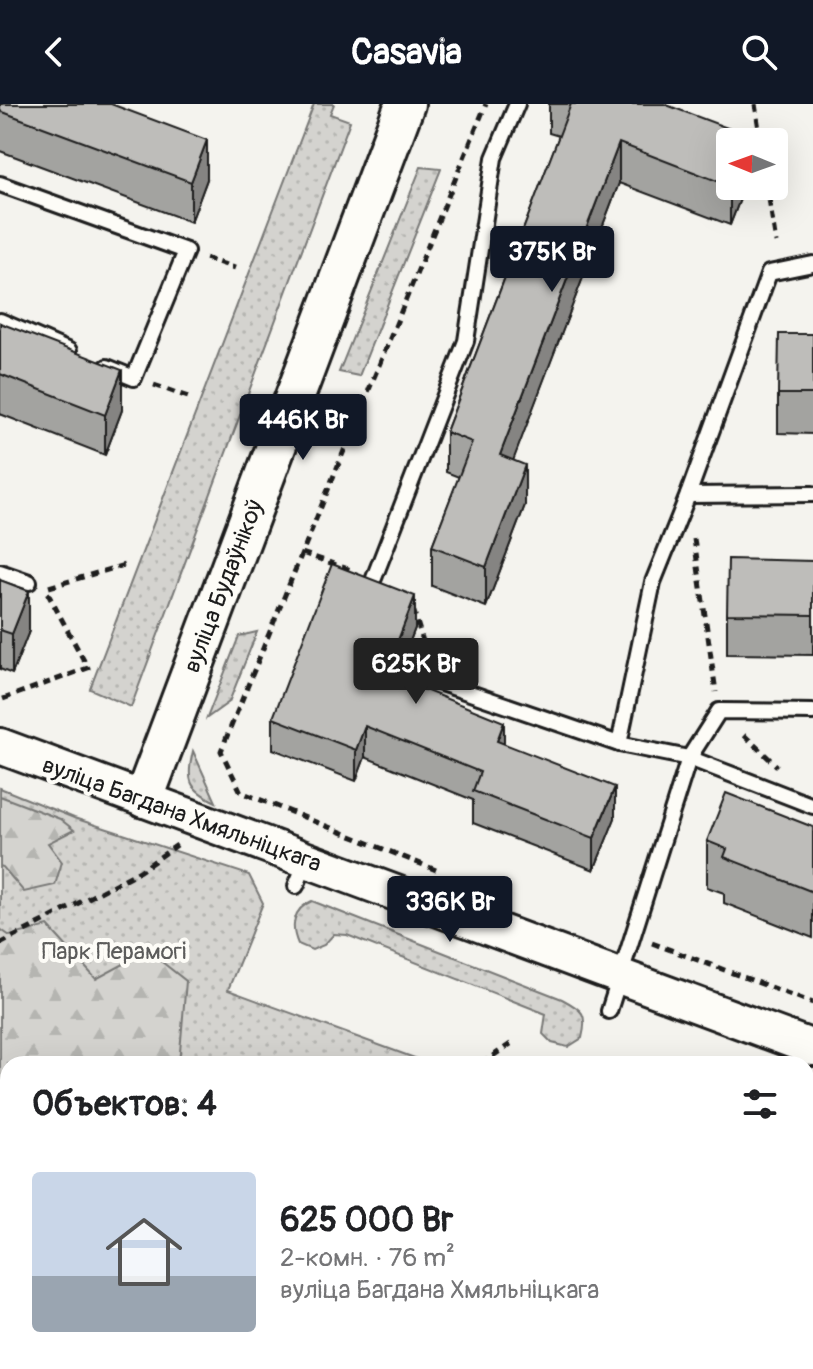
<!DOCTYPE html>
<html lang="ru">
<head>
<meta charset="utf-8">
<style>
  :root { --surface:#fff; --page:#f6f6f6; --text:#202124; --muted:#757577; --line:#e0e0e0; --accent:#111827 }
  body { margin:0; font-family:Pangolin,sans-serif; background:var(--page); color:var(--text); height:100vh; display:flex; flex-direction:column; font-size:30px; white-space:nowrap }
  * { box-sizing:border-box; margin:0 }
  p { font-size:26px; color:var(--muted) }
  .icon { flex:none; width:44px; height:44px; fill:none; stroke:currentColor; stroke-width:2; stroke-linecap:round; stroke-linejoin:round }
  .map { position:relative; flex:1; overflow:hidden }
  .side { position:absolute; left:0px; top:952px; width:814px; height:314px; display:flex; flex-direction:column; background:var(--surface); border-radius:24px 24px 0 0; box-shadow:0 8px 32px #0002 }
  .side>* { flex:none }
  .needle { width:52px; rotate:271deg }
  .controls { position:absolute; left:716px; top:24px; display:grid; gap:16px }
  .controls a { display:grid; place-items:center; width:72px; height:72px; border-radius:8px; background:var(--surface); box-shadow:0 8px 32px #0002; font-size:40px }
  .price { position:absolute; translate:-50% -68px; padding:0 18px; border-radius:8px; background:var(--accent); color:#fff; font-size:26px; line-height:52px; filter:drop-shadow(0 2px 4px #0008) }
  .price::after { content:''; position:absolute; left:50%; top:48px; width:24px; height:18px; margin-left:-12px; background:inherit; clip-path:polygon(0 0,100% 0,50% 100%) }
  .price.on { background:#222; color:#fff }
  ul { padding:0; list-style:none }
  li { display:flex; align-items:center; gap:24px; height:200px; padding:0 32px }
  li+li { border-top:2px solid var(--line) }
  li span { display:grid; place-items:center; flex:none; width:224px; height:160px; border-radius:8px; color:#555 }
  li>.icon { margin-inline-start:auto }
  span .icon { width:96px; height:96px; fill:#fffc; stroke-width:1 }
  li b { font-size:34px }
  h2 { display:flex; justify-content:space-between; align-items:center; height:96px; padding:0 32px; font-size:34px }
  header { display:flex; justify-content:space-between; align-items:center; height:104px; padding:0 32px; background:var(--accent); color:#fff; font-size:36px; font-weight:700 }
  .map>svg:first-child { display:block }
  .industrial { fill:url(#industrial-grid) }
  .grass { fill:url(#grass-dots); stroke:#787876; stroke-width:2 }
  .forest { fill:url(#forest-firs); stroke:#787876; stroke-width:2 }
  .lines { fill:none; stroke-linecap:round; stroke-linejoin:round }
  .service-casing { stroke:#1c1c1c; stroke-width:20 }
  .tertiary-casing { stroke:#1c1c1c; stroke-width:40 }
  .secondary-casing { stroke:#1c1c1c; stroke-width:44 }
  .path { stroke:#1c1c1c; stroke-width:5; stroke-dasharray:8 6; stroke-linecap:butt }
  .service { stroke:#fdfcf7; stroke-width:14 }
  .tertiary { stroke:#fdfcf7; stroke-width:34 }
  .secondary { stroke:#fdfcf7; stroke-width:38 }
  .wall { fill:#a3a3a0; stroke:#1c1c1c; stroke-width:2 }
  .shaded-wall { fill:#858482; stroke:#1c1c1c; stroke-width:2 }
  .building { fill:#bebdba; stroke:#1c1c1c; stroke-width:2 }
  .labels { text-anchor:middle; stroke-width:8; stroke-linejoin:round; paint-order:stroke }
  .street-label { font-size:24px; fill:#1c1c1c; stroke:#fdfcf7 }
  .park-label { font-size:24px; fill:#5c5c5b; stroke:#fdfcf7 }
</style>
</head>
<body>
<header><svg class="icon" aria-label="back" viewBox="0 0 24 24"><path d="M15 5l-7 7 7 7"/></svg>Casavia<svg class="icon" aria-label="search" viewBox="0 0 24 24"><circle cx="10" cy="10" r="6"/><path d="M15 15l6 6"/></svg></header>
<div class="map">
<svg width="813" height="1265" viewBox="0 0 813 1265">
  <defs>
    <pattern id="industrial-grid" width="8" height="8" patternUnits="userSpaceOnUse" patternTransform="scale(2)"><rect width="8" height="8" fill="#e4e3de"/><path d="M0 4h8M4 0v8" fill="none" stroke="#c3c2be"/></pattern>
    <pattern id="grass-dots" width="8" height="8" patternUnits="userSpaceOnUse" patternTransform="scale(2)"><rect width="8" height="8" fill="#d4d3cf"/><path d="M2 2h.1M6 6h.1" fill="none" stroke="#b5b5b1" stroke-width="1.8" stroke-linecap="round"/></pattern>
    <pattern id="forest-firs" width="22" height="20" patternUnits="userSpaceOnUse" patternTransform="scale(2)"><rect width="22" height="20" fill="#d4d3cf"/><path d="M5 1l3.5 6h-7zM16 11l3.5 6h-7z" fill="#b5b5b1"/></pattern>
  </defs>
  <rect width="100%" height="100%" fill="#f4f3ee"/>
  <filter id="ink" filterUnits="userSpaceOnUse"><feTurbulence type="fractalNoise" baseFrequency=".0125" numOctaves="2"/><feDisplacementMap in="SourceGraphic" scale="16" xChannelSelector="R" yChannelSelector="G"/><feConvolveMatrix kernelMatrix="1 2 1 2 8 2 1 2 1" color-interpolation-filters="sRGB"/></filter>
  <g filter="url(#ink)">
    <!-- industrial -->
    <path class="industrial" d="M 806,1143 L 813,1145 L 813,1265 L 587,1265 L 589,1258 L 806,1258 Z"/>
    <!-- grass -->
    <g class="grass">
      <path d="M 314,0 L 334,0 L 330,10 L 350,17 L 131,603 L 90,585 Z"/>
      <path d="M 421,63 L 441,65 L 359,272 L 339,268 Z"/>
      <path d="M 257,528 L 229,598 L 207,614 L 239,532 Z"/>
      <path d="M 193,647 L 216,698 C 188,685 186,676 193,647 Z"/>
      <path d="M 0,684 L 74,714 L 249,771 L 263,799 L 228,886 L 431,960 L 8,960 L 8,1258 L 589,1258 L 586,1265 L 0,1265 Z"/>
      <path d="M 312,797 L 562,895 C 583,906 588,910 582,934 L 568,943 L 552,939 L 543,930 L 546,910 L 347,831 L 334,830 L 324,841 L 312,846 L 298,840 C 290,822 293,805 312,797 Z"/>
    </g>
    <!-- forest -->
    <g class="forest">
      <path d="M 0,692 L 60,715 L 74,726 L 48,739 L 62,758 L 55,781 L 24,788 L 3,763 L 0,762 Z"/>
      <path d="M 48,822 L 96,875 L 148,847 L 186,877 L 179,960 L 8,960 L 8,1258 L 162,1258 L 167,1265 L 0,1265 L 0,825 L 10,832 Z"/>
      <path d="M 330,1258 L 557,1258 L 555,1265 L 325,1265 Z"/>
    </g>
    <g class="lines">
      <defs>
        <g id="service">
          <path d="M 0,80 L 186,147 L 134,274 L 107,263"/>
          <path d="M 0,217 L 69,247"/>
          <path d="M 688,391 L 813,390"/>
          <path d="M 0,468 L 29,478"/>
          <path d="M 374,474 L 466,237 L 494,54 L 517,0"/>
          <path d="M 435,577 L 619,640 L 689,654 L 813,702"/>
          <path d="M 619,640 L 653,478 L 688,391 L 769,169 L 813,160"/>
          <path d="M 296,782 L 307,756"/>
          <path d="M 609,907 L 689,654 L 719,607 L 813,608"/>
        </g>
        <path id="tertiary" d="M 0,642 L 813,944"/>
        <path id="secondary" d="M 144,694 L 405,0"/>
      </defs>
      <!-- service casing -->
      <use href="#service" class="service-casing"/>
      <!-- tertiary casing -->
      <use href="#tertiary" class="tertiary-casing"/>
      <!-- secondary casing -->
      <use href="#secondary" class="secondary-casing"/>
      <!-- path -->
      <g class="path">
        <path d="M 755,0 L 761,38"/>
        <path d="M 767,82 L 776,139"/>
        <path d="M 205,154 L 235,164"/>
        <path d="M 154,281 L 188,293"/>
        <path d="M 694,435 L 716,588"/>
        <path d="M 302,449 L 354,467"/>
        <path d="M 49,483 L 124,461"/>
        <path d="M 411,507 L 414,508 L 429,557"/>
        <path d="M 3,595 L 88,564 L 47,488"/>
        <path d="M 744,631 L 777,662"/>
        <path d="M 436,766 L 241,688 L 221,647 L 486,0"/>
        <path d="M 652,839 L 813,899"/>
        <path d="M 0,840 L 140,767 L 177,741"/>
        <path d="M 481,960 L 512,939"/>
        <path d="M 0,1210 L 8,1206"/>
      </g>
      <!-- service -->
      <use href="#service" class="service"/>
      <!-- tertiary -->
      <use href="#tertiary" class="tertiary"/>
      <!-- secondary -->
      <use href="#secondary" class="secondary"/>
    </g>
    <!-- wall -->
    <g class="wall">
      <path d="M 0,0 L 207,75 L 191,118 L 0,47 Z"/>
      <path d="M 549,0 L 664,0 L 749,38 L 730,82 L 745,82 L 730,121 L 619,79 L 513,356 L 525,401 L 486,503 L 432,482 L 432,442 L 459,373 L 446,368 L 446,328 L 559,32 L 549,29 Z"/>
      <path d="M 0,219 L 122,306 L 105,351 L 0,310 Z"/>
      <path d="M 813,230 L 813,330 L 778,329 L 778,290 Z"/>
      <path d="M 813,457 L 813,551 L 727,550 L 727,510 Z"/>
      <path d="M 0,476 L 29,527 L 12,570 L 0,565 Z"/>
      <path d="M 415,524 L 396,574 L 504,640 L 615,714 L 594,766 L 473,719 L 473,696 L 365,653 L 356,677 L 273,645 L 273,614 Z"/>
      <path d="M 813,723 L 813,834 L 724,799 L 724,789 L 707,783 L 707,737 Z"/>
    </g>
    <!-- shaded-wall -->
    <g class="shaded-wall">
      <path d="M 207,36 L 207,75 L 191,118 L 191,78 Z"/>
      <path d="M 619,39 L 619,79 L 500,391 L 500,351 Z"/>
      <path d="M 730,81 L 745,82 L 730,121 Z"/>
      <path d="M 122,266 L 122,306 L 105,351 L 105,311 Z"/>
      <path d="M 525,361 L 525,401 L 486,503 L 486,463 Z"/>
      <path d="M 29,487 L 29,527 L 12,570 L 12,530 Z"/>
      <path d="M 415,492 L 415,524 L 385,602 L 385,570 Z"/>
      <path d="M 504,618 L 504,649 L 497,637 Z"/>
      <path d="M 365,622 L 365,653 L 356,677 L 356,646 Z"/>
      <path d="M 615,683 L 615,714 L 594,766 L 594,734 Z"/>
      <path d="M 772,1258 L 778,1258 L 776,1265 L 770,1265 Z"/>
    </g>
    <!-- building -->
    <g class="building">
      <path d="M 0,0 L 111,0 L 207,36 L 191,78 L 0,7 Z"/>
      <path d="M 571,0 L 664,0 L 749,32 L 747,38 L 730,38 L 730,82 L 619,39 L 500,351 L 525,361 L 486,463 L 432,442 L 472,338 L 446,328 Z"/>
      <path d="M 0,219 L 122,266 L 105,311 L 0,270 Z"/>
      <path d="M 779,230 L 813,230 L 813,290 L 778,290 Z"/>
      <path d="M 728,455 L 813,457 L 813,511 L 727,510 Z"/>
      <path d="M 332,460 L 415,492 L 385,570 L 504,618 L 497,637 L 615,683 L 594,734 L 473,687 L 480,668 L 365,622 L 356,646 L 273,614 Z"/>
      <path d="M 0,476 L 29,487 L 12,530 L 0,526 Z"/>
      <path d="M 726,689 L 813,723 L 813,788 L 724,753 L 727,745 L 707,737 Z"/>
      <path d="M 653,1258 L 772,1258 L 770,1265 L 652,1265 Z"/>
    </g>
  </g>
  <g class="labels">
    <!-- street labels -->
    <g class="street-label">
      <text transform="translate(223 482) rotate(-69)" y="8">вуліца Будаўнікоў</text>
      <text transform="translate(182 710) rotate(20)" y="8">вуліца Багдана Хмяльніцкага</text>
    </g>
    <!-- park labels -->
    <g class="park-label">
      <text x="114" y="855">Парк Перамогі</text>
    </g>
  </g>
</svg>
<div class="controls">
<a><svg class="needle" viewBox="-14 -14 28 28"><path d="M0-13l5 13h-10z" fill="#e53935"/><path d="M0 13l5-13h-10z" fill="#757577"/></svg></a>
</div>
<b class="price" style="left:552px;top:190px">375K Br</b>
<b class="price" style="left:303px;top:358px">446K Br</b>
<b class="price on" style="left:416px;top:602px">625K Br</b>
<b class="price" style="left:450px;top:840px">336K Br</b>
<section class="side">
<h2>Объектов: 4<svg class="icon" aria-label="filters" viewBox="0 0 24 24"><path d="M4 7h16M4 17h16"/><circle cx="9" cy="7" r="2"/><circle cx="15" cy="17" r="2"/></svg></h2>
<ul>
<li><span style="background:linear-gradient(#c9d6e8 65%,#9aa5b1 0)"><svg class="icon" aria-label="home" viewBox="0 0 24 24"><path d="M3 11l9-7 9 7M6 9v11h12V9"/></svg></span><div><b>625 000 Br</b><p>2-комн. · 76 m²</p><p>вуліца Багдана Хмяльніцкага</p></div></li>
</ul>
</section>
</div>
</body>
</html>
